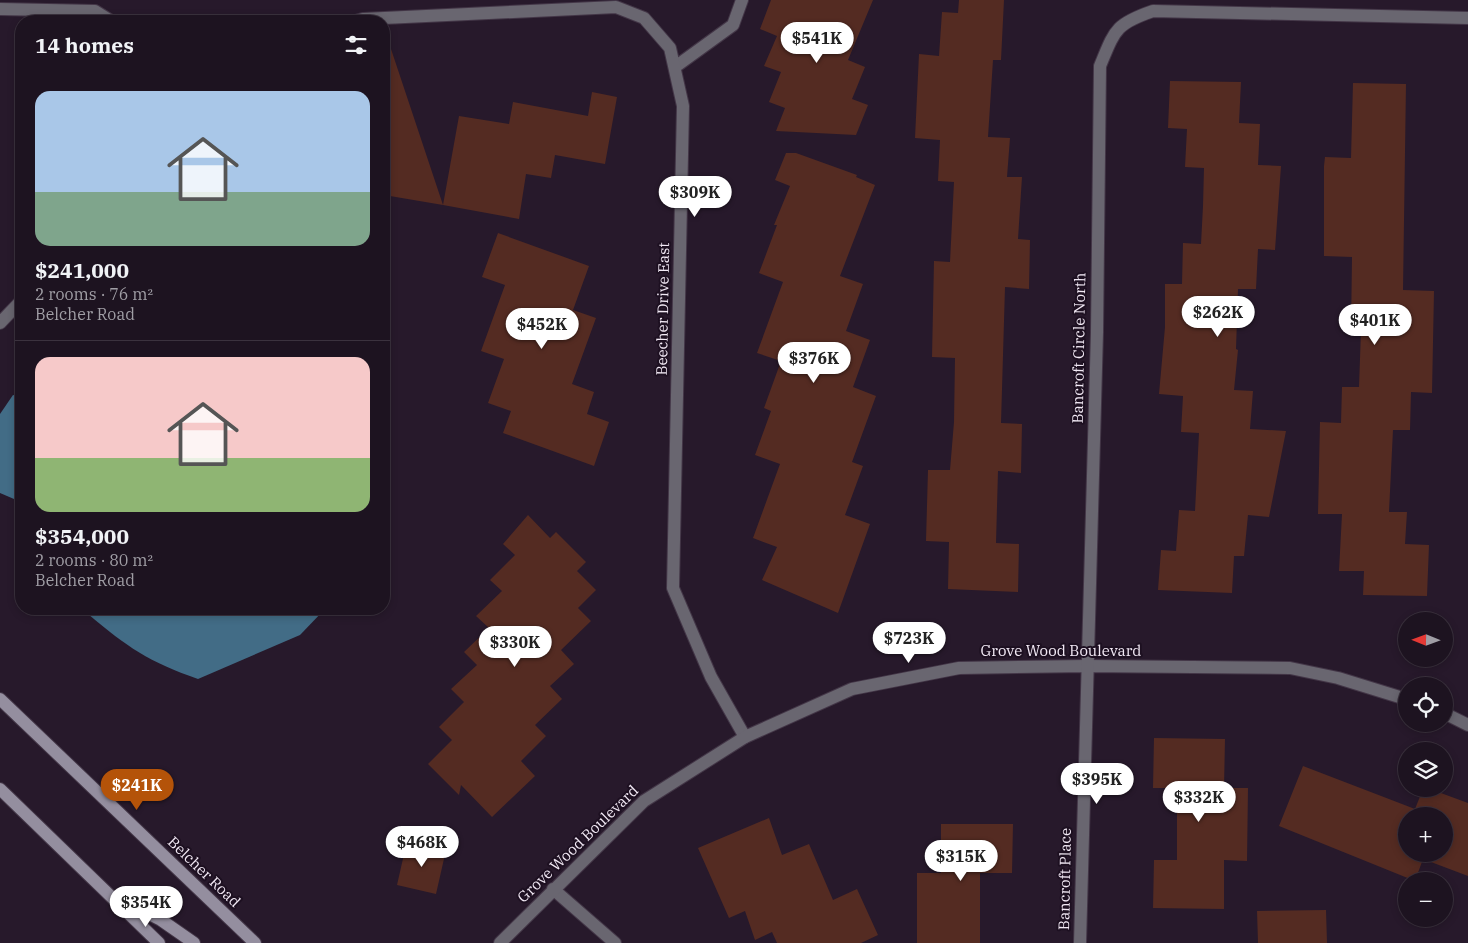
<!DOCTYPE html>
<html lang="en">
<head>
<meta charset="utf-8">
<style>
  :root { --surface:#1d1320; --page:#251c29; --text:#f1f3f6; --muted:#a09ea5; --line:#3b323e; --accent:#b45309 }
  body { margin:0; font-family:"IBM Plex Serif",serif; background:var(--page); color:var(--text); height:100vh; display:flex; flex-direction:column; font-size:19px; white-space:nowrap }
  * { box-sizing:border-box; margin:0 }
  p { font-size:16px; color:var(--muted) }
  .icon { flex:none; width:28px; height:28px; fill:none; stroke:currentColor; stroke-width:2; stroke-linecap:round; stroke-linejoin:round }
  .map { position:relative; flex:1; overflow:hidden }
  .panel { position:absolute; left:15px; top:15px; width:375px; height:600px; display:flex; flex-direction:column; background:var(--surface); border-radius:20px; box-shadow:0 2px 8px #0003,0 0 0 1px var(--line) }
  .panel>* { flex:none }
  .needle { width:32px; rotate:271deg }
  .controls { position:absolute; left:1398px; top:612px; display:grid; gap:10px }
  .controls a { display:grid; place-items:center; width:55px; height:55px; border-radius:50%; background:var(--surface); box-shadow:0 2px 8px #0003,0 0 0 1px var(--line); font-size:25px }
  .price { position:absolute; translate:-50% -42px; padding:0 11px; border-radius:18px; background:#fff; color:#222; font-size:16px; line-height:32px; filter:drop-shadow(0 1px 2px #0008) }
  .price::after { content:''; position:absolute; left:50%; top:30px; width:15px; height:11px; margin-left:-8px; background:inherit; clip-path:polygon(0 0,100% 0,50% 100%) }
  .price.current { background:var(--accent); color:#fff }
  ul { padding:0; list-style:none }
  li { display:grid; align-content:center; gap:10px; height:265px; padding:0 20px }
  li+li { border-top:1px solid var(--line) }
  li span { display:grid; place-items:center; height:155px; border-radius:15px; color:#555 }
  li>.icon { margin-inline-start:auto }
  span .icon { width:90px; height:90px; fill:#fffc; stroke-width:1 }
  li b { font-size:21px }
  h2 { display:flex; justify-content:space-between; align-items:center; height:60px; padding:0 20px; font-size:21px }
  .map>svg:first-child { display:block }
  .water { fill:#426c86 }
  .building { fill:#542b22; fill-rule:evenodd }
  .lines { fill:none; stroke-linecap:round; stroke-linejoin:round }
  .service-casing { stroke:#433647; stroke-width:14 }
  .minor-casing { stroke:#433647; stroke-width:14 }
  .secondary-casing { stroke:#433647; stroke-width:14 }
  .service { stroke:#696670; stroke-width:12 }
  .minor { stroke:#696670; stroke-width:12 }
  .secondary { stroke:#948e9f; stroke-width:12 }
  .labels { text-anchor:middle; stroke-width:4; stroke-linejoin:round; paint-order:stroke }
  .street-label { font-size:15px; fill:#f2e9f5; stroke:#1d1021 }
</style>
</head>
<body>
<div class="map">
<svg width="1468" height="943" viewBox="0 0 1468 943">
  <rect width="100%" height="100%" fill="#27192b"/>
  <!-- water -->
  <g class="water">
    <path d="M 13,395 L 21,397 L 21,502 L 0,493 L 0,414 Z"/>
    <path d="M 85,609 L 325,609 L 300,635 L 198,679 C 149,662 127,647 88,614 Z"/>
  </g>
  <!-- building -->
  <g class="building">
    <path d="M 771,0 L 873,0 L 848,60 L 865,67 L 852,99 L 868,105 L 856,135 L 776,131 L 785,108 L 769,102 L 781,72 L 764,66 L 777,36 L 760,29 Z"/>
    <path d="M 959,0 L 1004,0 L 1001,60 L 993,60 L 988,137 L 1010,138 L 1007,177 L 1022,177 L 1018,239 L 1030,240 L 1029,289 L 1005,287 L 1001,423 L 1022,424 L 1021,473 L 998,471 L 996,543 L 1019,544 L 1018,592 L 948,589 L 949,542 L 926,541 L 928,470 L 950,470 L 954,422 L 955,358 L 932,357 L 934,261 L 950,262 L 954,182 L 938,181 L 940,140 L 915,138 L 919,54 L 939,56 L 942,12 L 958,13 Z"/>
    <path d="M 384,43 L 389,43 L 443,205 L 384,195 Z"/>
    <path d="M 1170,81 L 1241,82 L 1239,123 L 1260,124 L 1258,165 L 1281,166 L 1275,250 L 1258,249 L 1256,289 L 1238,289 L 1236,349 L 1238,350 L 1234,390 L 1253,391 L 1250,429 L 1286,431 L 1269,517 L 1248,515 L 1244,556 L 1234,556 L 1232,593 L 1158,590 L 1161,550 L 1176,551 L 1179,510 L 1195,511 L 1199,433 L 1181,432 L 1183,396 L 1159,394 L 1165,327 L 1165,284 L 1182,284 L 1183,243 L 1201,244 L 1203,206 L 1204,168 L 1185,167 L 1187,129 L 1168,128 Z"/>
    <path d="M 1353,83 L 1406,84 L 1403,290 L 1434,291 L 1432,393 L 1411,392 L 1410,430 L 1393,430 L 1389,512 L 1407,512 L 1405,544 L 1429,545 L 1427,596 L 1363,595 L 1364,571 L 1339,571 L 1342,514 L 1318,514 L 1320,422 L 1341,423 L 1342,387 L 1359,387 L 1361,330 L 1351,330 L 1352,257 L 1324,256 L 1324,166 L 1325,157 L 1351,158 Z"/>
    <path d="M 592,92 L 617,97 L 605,164 L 555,155 L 551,178 L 526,174 L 519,219 L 443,205 L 459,116 L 509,124 L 513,102 L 588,116 Z"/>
    <path d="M 786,153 L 796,153 L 857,175 L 856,177 L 875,185 L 840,276 L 863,284 L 846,331 L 870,340 L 853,387 L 876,396 L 852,462 L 863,466 L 845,515 L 870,524 L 838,613 L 762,580 L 777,547 L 753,538 L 780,464 L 755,455 L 771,411 L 764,408 L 781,361 L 757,353 L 783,282 L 759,273 L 777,225 L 774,225 L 790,186 L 775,180 Z"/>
    <path d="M 498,233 L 589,266 L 573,310 L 596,318 L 572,384 L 594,392 L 587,414 L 609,422 L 594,466 L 503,433 L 511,411 L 488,403 L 504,359 L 481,351 L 505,285 L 482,277 Z"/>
    <path d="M 528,515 L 550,538 L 556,532 L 586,562 L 577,571 L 596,590 L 578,608 L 591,621 L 561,650 L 574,664 L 550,686 L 562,699 L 535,725 L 546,736 L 521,761 L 535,776 L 492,817 L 461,785 L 459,795 L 428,764 L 452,740 L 439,727 L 464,702 L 451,689 L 477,665 L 464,652 L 489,628 L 476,616 L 502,591 L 490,580 L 515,555 L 503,544 Z"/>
    <path d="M 1154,738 L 1225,739 L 1224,788 L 1248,788 L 1247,861 L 1224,860 L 1224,909 L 1153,908 L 1154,860 L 1177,860 L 1177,788 L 1153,788 Z"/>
    <path d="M 1303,766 L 1415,809 L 1423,789 L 1430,789 L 1468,803 L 1468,876 L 1423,859 L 1415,881 L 1279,826 ZM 1406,816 L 1444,816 L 1444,854 L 1406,854 Z"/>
    <path d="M 769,818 L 782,855 L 809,844 L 833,900 L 857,889 L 878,935 L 861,943 L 777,943 L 772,932 L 755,940 L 745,911 L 729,918 L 698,848 Z"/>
    <path d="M 941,824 L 1013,824 L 1012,873 L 980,873 L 980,943 L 917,943 L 917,873 L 941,873 Z"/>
    <path d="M 407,841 L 446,850 L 436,894 L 397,885 Z"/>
    <path d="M 1326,910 L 1327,943 L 1258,943 L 1257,911 Z"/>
  </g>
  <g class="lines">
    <defs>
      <path id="service" d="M 675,67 L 733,25 L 742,0"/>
      <g id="minor">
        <path d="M 0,9 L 95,11 L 111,21"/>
        <path d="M 356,21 L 363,19 L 616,7 L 644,18 L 670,48 L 683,106 L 673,588 L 711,677 L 745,737"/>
        <path d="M 0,323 L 21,301"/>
        <path d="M 1444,713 L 1468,725"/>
        <path d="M 553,889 L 615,943"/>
        <path d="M 500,943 L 644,801 L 745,737 L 852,689 L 959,668 L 1086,666 L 1290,668 L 1338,678 L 1406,699"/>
        <path d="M 1080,943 L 1097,332 L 1100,66 C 1115,30 1115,24 1153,11 L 1468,18"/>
      </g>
      <g id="secondary">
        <path d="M 0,699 L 255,943"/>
        <path d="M 0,789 L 159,943"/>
        <path d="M 121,900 L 161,920 L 194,943"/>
      </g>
    </defs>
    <!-- service casing -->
    <use href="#service" class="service-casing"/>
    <!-- minor casing -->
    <use href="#minor" class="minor-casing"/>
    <!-- secondary casing -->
    <use href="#secondary" class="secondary-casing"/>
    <!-- service -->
    <use href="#service" class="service"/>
    <!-- minor -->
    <use href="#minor" class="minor"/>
    <!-- secondary -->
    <use href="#secondary" class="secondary"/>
  </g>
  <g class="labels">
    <!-- street labels -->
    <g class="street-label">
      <text transform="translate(663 309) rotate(-89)" y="5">Beecher Drive East</text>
      <text transform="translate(1079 348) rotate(-89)" y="5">Bancroft Circle North</text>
      <text x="1061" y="656">Grove Wood Boulevard</text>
      <text transform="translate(578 844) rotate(-44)" y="5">Grove Wood Boulevard</text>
      <text transform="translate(204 872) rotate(44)" y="5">Belcher Road</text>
      <text transform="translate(1065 879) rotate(-89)" y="5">Bancroft Place</text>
    </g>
  </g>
</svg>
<div class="controls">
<a><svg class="needle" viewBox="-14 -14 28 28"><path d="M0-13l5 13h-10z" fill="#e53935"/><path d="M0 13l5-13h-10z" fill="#a09ea5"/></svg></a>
<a><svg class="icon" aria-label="locate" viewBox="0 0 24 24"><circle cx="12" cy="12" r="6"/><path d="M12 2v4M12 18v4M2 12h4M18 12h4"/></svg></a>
<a><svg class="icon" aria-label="layers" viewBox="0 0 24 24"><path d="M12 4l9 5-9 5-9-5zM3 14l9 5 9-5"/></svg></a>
<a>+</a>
<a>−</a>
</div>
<b class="price" style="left:817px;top:64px">$541K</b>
<b class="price" style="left:695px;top:218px">$309K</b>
<b class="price" style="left:1218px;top:338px">$262K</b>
<b class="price" style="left:1375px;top:346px">$401K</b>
<b class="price" style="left:542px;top:350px">$452K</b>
<b class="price" style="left:814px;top:384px">$376K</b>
<b class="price" style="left:909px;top:664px">$723K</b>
<b class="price" style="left:515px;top:668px">$330K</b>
<b class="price" style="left:1097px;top:805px">$395K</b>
<b class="price current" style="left:137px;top:811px">$241K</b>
<b class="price" style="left:1199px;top:823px">$332K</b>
<b class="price" style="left:422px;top:868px">$468K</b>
<b class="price" style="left:961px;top:882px">$315K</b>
<b class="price" style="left:146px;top:928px">$354K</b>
<section class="panel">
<h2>14 homes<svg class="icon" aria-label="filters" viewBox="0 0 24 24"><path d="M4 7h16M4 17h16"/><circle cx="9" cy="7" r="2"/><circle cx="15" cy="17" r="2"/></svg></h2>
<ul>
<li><span style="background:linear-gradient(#a9c7e8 65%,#7fa58c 0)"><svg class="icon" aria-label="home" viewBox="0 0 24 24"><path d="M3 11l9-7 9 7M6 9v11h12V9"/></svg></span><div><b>$241,000</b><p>2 rooms · 76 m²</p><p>Belcher Road</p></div></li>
<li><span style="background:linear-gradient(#f6c9c9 65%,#8fb573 0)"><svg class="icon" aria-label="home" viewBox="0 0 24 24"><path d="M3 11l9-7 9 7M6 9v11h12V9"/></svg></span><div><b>$354,000</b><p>2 rooms · 80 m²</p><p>Belcher Road</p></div></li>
</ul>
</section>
</div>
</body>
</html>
